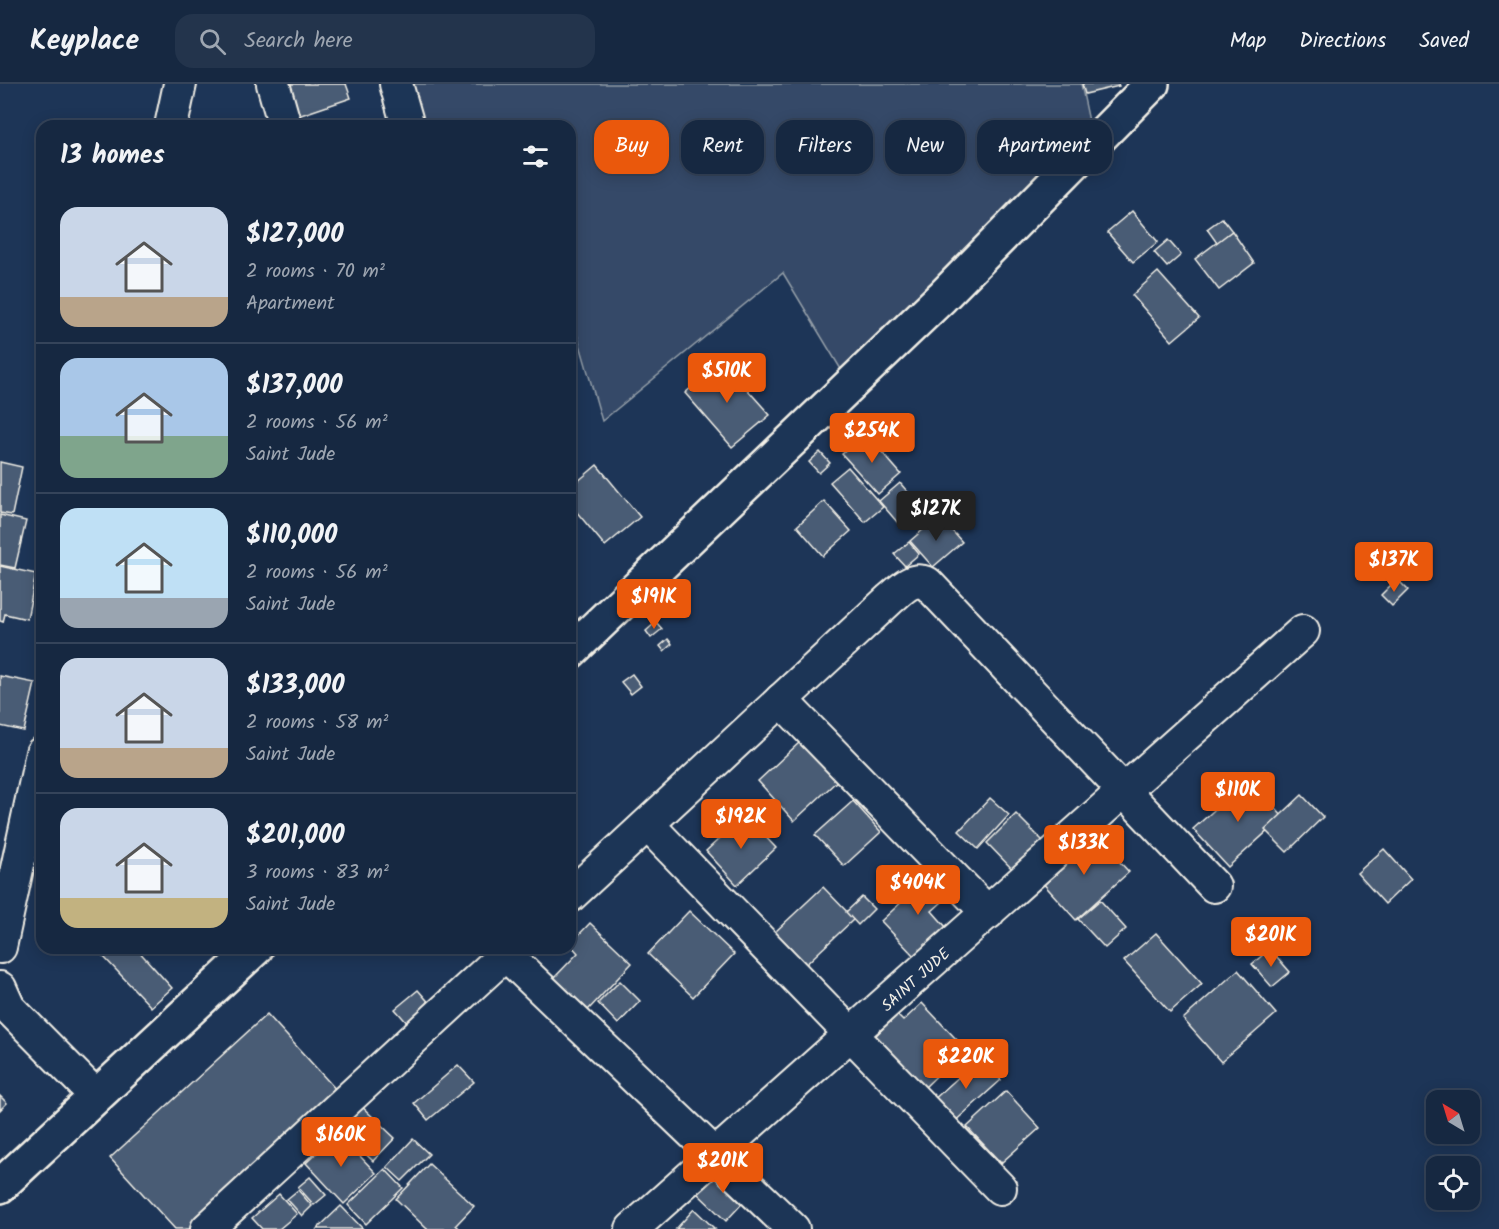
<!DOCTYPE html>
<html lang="en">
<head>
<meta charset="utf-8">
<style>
  :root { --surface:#162841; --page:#23344c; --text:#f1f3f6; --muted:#9ea6b1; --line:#35445a; --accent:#ea580c }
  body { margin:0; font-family:Kalam,sans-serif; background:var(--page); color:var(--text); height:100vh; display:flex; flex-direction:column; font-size:22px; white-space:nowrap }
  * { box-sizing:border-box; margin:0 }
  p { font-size:20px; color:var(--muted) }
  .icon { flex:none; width:33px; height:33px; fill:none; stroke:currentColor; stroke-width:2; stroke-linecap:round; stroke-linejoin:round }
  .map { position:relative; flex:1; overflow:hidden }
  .details { position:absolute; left:36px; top:36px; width:540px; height:834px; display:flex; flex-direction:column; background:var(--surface); border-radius:18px; box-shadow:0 3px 15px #0003,0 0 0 2px var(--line) }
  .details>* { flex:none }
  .hud { position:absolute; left:594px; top:36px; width:570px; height:54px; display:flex; gap:12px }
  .needle { width:39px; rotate:322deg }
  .controls { position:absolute; left:1426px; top:1006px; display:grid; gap:12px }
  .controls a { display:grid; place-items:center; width:54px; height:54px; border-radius:12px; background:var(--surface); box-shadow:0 3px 15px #0003,0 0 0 2px var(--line); font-size:30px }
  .price { position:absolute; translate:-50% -51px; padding:0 14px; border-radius:6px; background:var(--accent); color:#fff; font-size:20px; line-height:39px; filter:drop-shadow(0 2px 3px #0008) }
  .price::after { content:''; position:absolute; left:50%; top:36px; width:18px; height:14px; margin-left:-9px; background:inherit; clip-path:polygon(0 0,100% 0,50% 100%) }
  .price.on { background:#222; color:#fff }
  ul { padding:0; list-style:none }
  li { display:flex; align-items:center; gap:18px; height:150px; padding:0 24px }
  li+li { border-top:2px solid var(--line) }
  li span { display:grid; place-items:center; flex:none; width:168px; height:120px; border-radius:18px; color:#555 }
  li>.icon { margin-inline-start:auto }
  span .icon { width:72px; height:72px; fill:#fffc; stroke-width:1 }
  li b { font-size:26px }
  h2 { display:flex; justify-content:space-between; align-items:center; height:72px; padding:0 24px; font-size:26px }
  .chip { padding:0 21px; border-radius:18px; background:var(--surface); box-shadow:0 3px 15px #0003,0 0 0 2px var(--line); font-size:21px; line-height:54px }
  .chip.on { background:var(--accent); color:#fff }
  header { display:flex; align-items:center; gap:36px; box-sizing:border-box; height:84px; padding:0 30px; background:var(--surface); border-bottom:2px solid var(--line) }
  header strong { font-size:28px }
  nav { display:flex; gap:33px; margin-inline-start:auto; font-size:21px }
  .search { width:420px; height:54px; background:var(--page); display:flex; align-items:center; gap:15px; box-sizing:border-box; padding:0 21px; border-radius:18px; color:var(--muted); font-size:22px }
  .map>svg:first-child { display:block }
  .green { fill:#354a67; stroke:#949ea8; stroke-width:1.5 }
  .building { fill:#485b74; stroke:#f4f1e8; stroke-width:1.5 }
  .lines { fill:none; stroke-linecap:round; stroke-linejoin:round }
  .street-casing { stroke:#f4f1e8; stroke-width:36 }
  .secondary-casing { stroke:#f4f1e8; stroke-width:38 }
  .street { stroke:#1d3557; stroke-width:32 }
  .secondary { stroke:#1d3557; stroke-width:33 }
  .labels { text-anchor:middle; stroke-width:4.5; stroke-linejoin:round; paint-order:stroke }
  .street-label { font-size:16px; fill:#f4f1e8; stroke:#1d3557 }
</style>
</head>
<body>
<header>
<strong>Keyplace</strong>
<div class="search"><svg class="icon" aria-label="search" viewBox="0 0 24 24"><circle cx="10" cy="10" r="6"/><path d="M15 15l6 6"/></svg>Search here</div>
<nav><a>Map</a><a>Directions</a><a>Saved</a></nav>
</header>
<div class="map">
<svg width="1499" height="1145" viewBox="0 0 1499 1145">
  <rect width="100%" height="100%" fill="#1d3557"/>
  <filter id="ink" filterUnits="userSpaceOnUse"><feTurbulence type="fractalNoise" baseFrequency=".0167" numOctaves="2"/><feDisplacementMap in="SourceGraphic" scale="12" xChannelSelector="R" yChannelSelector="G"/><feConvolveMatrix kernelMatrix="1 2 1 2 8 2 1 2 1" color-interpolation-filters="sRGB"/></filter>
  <g filter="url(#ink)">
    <!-- green -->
    <path class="green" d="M 410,0 L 1081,0 L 1090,42 L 845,292 L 783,189 L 602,337 L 570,226 L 570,42 L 422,42 Z"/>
    <!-- building -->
    <g class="building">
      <path d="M 287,0 L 346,0 L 351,14 L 298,32 Z"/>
      <path d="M 1082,0 L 1118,0 L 1119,2 L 1085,10 Z"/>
      <path d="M 1132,127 L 1158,158 L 1133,178 L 1107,148 Z"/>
      <path d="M 1222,134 L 1232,147 L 1217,159 L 1207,145 Z"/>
      <path d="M 1232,147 L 1254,179 L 1219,206 L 1195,175 Z"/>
      <path d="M 1168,156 L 1181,171 L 1167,183 L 1154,168 Z"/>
      <path d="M 1158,188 L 1199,234 L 1172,257 L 1132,211 Z"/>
      <path d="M 722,277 L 770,331 L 732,363 L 685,309 Z"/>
      <path d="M 866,350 L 901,390 L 878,410 L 842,370 Z"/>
      <path d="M 820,368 L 830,379 L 819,389 L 809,378 Z"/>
      <path d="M 0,378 L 22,383 L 12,431 L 0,429 Z"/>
      <path d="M 597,381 L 640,433 L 605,462 L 570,420 L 570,404 Z"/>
      <path d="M 848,383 L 883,423 L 865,438 L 830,398 Z"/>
      <path d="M 900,399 L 919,421 L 898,439 L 879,417 Z"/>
      <path d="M 824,417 L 851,447 L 823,472 L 797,442 Z"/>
      <path d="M 0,431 L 26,437 L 15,484 L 0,481 Z"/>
      <path d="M 939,432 L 962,458 L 933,483 L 910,457 Z"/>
      <path d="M 909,458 L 919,470 L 905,482 L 894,470 Z"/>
      <path d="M 0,482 L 36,490 L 27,535 L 5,530 L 3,538 L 0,537 Z"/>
      <path d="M 1397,495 L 1408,506 L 1392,522 L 1381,511 Z"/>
      <path d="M 656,538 L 662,545 L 651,554 L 646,547 Z"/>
      <path d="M 668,555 L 672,560 L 664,567 L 660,562 Z"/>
      <path d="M 632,590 L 641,602 L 631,610 L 621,598 Z"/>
      <path d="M 0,592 L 35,599 L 24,647 L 0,642 Z"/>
      <path d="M 800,658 L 837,697 L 794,737 L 758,697 Z"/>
      <path d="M 1249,695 L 1283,733 L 1228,783 L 1193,745 Z"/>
      <path d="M 1302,711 L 1323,733 L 1287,768 L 1265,746 Z"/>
      <path d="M 990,714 L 1009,731 L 978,765 L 959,747 Z"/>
      <path d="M 853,717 L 881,748 L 844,782 L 815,751 Z"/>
      <path d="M 1016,730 L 1045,759 L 1015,788 L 987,759 Z"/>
      <path d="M 745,731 L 776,764 L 737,801 L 706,767 Z"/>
      <path d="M 1093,749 L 1129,788 L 1076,836 L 1040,796 Z"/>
      <path d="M 1384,765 L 1411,795 L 1385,820 L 1357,789 Z"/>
      <path d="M 932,790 L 951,810 L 932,827 L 946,843 L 914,872 L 881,837 Z"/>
      <path d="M 823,803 L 854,835 L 801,885 L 787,870 L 792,865 L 775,848 Z"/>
      <path d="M 862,813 L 874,825 L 858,841 L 846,828 Z"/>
      <path d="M 1100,816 L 1126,845 L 1105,864 L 1078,835 Z"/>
      <path d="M 689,827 L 734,870 L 693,913 L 648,870 Z"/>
      <path d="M 590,839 L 632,879 L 588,926 L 554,894 L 578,869 L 570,860 Z"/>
      <path d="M 1156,849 L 1202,900 L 1170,928 L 1124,877 Z"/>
      <path d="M 96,864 L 112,864 L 103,872 Z"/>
      <path d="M 112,864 L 136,864 L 172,904 L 151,923 L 103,872 Z"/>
      <path d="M 1270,865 L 1290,888 L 1272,903 L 1252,880 Z"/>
      <path d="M 1238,886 L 1276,930 L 1221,978 L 1183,935 Z"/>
      <path d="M 620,897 L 640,917 L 618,940 L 598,919 Z"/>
      <path d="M 418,906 L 432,922 L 409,941 L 395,925 Z"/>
      <path d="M 922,919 L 958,957 L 945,969 L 953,976 L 924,1004 L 874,953 L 897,931 L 903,937 Z"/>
      <path d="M 267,930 L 339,1009 L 190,1145 L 175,1145 L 110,1074 Z"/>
      <path d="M 981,973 L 1001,996 L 952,1040 L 932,1017 Z"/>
      <path d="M 458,981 L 474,998 L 428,1036 L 414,1019 Z"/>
      <path d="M 1006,1007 L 1040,1044 L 1001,1079 L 967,1043 Z"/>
      <path d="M 0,1012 L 7,1019 L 0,1026 Z"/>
      <path d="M 358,1019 L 395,1054 L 373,1077 L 336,1042 Z"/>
      <path d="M 338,1049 L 376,1089 L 344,1120 L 306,1079 Z"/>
      <path d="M 413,1055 L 429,1070 L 402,1097 L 387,1083 Z"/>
      <path d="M 429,1080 L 474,1122 L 456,1141 L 460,1145 L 427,1145 L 396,1115 Z"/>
      <path d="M 720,1084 L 750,1111 L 726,1137 L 697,1109 Z"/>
      <path d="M 385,1085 L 403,1104 L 366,1140 L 348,1121 Z"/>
      <path d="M 310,1093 L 326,1111 L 314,1121 L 298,1103 Z"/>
      <path d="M 298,1106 L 312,1122 L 302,1132 L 287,1115 Z"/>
      <path d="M 279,1110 L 297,1130 L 279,1145 L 262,1145 L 252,1134 Z"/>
      <path d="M 341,1122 L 363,1145 L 317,1145 Z"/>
      <path d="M 694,1125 L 715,1145 L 676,1145 Z"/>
    </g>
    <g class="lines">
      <defs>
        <g id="street">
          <path d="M 273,0 L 285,42"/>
          <path d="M 396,0 L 408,42"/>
          <path d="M 171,42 L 180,0"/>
          <path d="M 781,616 L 988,829"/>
          <path d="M 649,742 L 1000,1104"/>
          <path d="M 570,812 L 890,515 C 902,505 911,493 927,499 L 1214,802"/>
          <path d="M 0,863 L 42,669"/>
          <path d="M 505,870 L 793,1145"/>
          <path d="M 0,904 L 9,924 L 96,1012"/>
          <path d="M 207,1145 L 512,864"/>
          <path d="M 632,1145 L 1303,547"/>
        </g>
        <g id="secondary">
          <path d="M 570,568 L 942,213 L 1152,0"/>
          <path d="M 0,1102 L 256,864"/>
        </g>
      </defs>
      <!-- street casing -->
      <use href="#street" class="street-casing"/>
      <!-- secondary casing -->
      <use href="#secondary" class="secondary-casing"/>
      <!-- street -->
      <use href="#street" class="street"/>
      <!-- secondary -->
      <use href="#secondary" class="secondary"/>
    </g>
  </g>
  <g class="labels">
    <!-- street labels -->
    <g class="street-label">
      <text transform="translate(915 895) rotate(-42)" y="6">SAINT JUDE</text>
    </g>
  </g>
</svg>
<div class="controls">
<a><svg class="needle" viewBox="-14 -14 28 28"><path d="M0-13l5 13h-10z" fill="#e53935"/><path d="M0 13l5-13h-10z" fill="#9ea6b1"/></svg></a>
<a><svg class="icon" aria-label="locate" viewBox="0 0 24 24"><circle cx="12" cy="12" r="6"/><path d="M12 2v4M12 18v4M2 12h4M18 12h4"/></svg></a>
</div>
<b class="price" style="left:727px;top:320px">$510K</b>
<b class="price" style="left:872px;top:380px">$254K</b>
<b class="price on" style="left:936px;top:458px">$127K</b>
<b class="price" style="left:1394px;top:509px">$137K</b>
<b class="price" style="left:654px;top:546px">$191K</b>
<b class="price" style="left:1238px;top:739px">$110K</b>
<b class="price" style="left:741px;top:766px">$192K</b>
<b class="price" style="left:1084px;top:792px">$133K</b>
<b class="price" style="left:918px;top:832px">$404K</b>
<b class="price" style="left:1271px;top:884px">$201K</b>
<b class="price" style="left:966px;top:1006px">$220K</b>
<b class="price" style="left:341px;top:1084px">$160K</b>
<b class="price" style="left:723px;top:1110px">$201K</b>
<div class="hud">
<a class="chip on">Buy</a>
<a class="chip">Rent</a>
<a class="chip">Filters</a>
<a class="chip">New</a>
<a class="chip">Apartment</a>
</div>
<section class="details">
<h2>13 homes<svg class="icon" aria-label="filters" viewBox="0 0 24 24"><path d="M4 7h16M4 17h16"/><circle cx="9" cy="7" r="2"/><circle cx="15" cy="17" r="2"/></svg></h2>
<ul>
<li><span style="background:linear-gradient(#c9d6e8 75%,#b9a48a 0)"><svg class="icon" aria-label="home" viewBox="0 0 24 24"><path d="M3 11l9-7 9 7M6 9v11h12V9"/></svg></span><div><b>$127,000</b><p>2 rooms · 70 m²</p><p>Apartment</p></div></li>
<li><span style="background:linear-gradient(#a9c7e8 65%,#7fa58c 0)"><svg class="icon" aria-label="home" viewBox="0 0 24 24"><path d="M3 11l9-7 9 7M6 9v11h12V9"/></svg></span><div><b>$137,000</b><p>2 rooms · 56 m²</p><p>Saint Jude</p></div></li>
<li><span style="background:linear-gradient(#bfe0f5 75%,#9aa5b1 0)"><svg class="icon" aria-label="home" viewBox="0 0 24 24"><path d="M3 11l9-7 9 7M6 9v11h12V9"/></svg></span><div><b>$110,000</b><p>2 rooms · 56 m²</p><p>Saint Jude</p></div></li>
<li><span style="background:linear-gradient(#c9d6e8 75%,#b9a48a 0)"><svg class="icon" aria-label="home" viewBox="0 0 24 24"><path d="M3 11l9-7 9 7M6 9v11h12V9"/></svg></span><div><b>$133,000</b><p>2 rooms · 58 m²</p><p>Saint Jude</p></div></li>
<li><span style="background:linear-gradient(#c9d6e8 75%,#c2b280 0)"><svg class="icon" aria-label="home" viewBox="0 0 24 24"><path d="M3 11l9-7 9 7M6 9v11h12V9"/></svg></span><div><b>$201,000</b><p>3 rooms · 83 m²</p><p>Saint Jude</p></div></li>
</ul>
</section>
</div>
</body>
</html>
